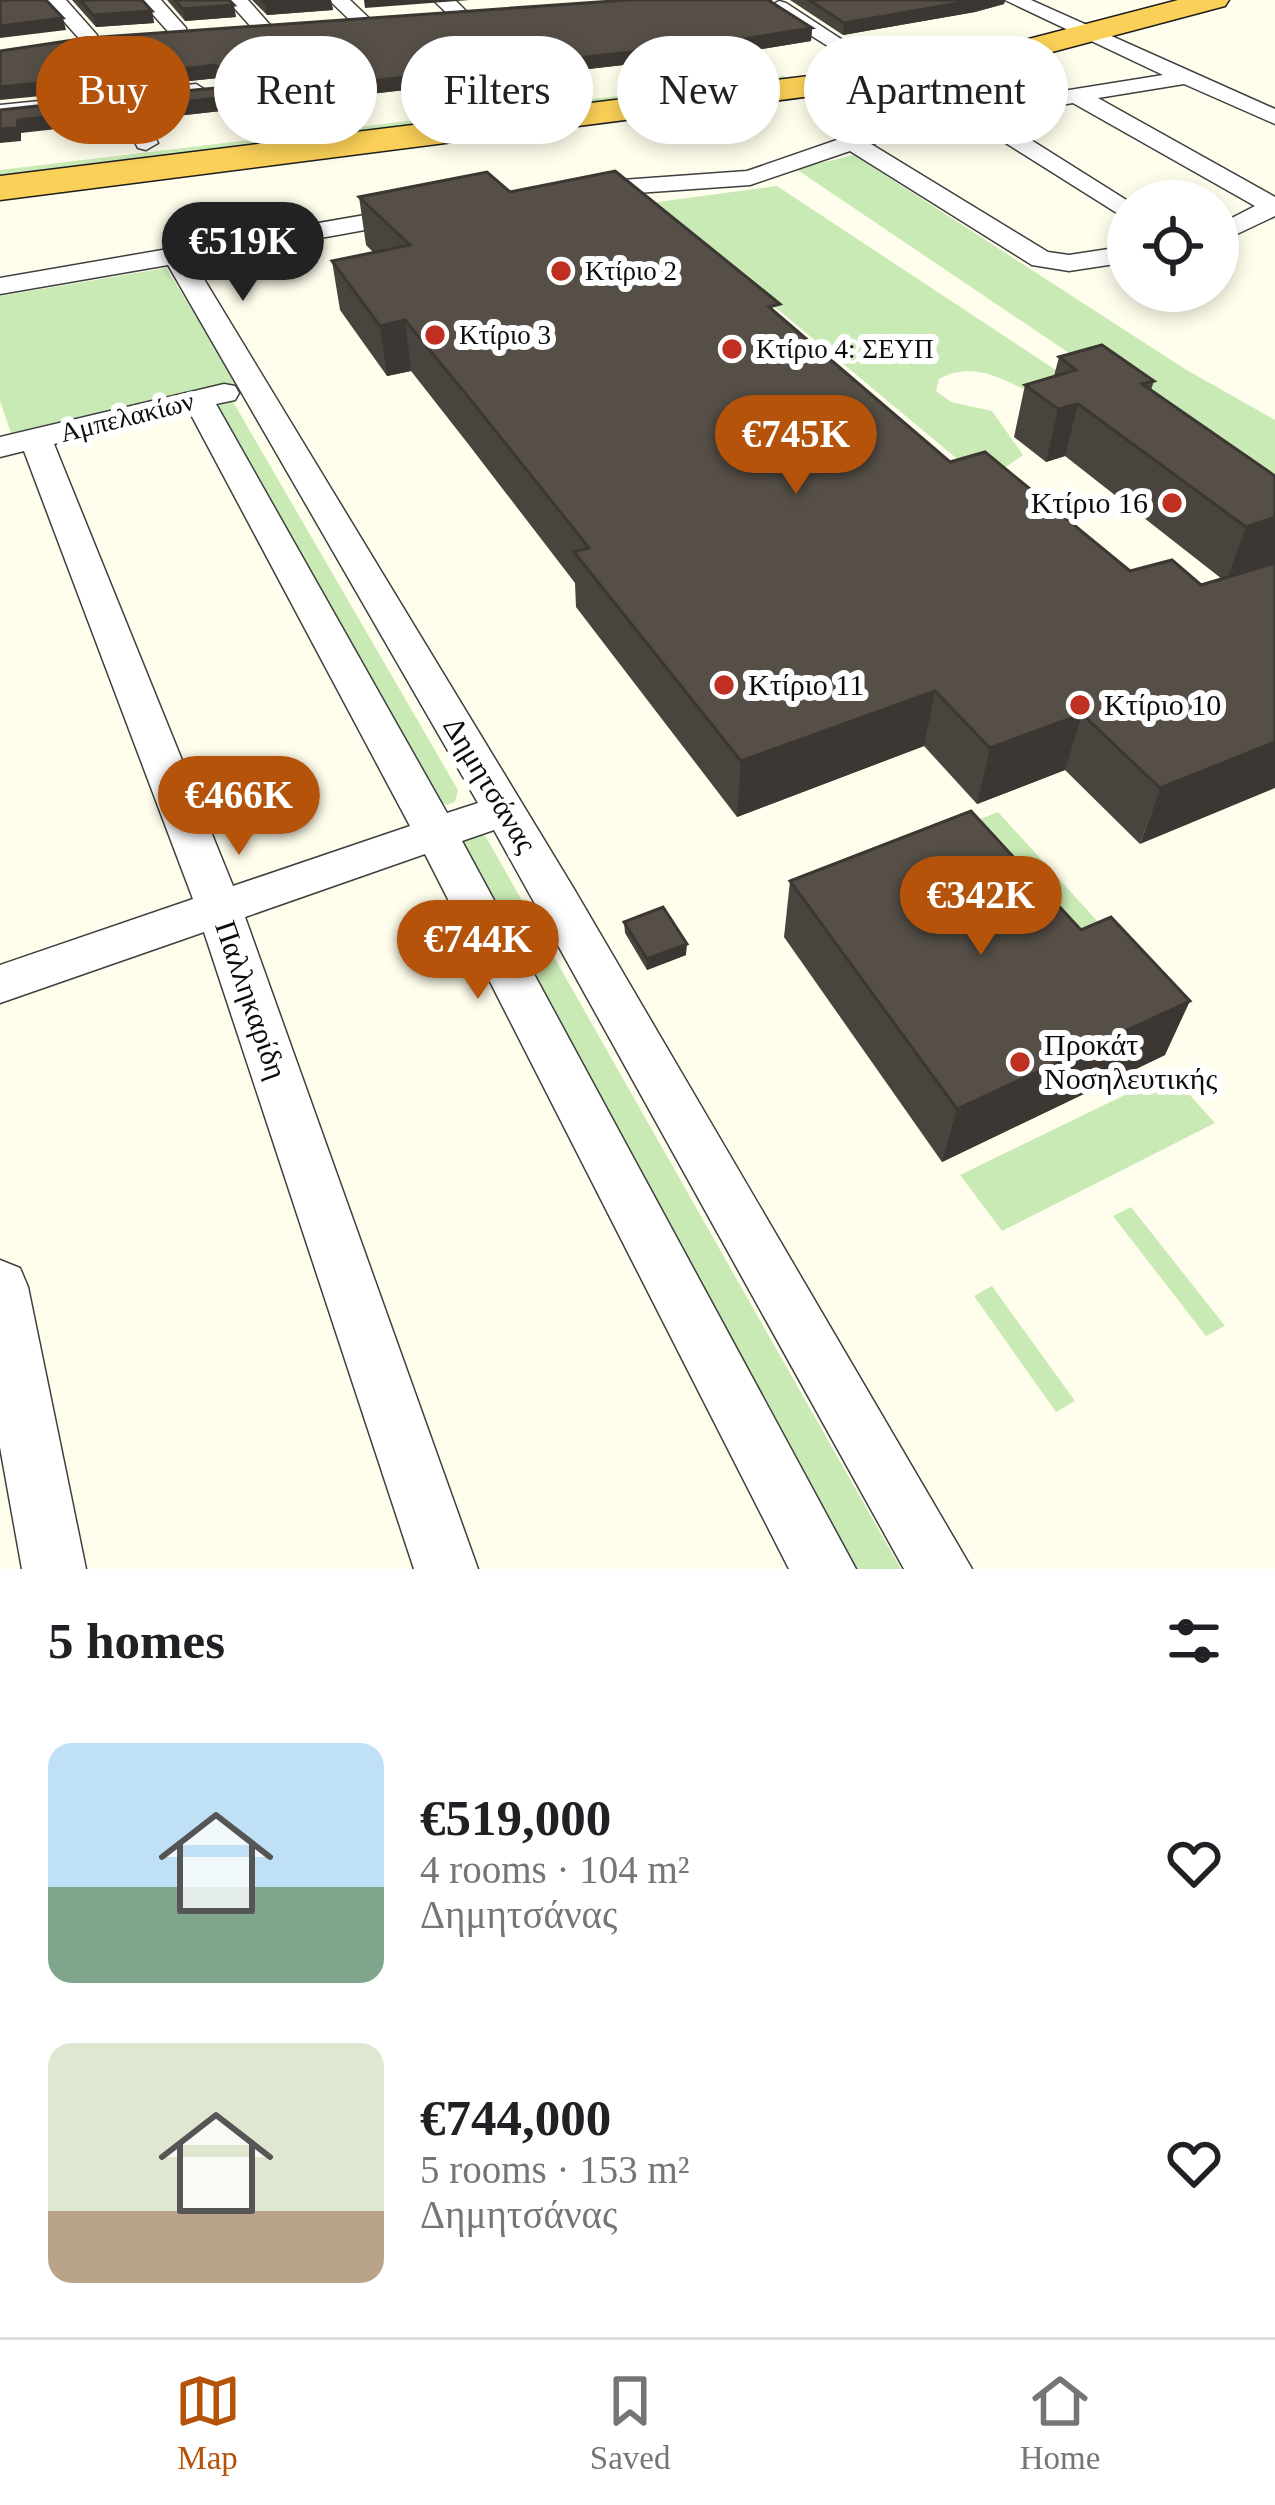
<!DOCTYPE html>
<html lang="en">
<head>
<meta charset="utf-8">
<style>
  :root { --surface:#fff; --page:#f2f2f2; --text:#202124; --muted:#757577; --line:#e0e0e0; --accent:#b45309 }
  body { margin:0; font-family:"Times New Roman",serif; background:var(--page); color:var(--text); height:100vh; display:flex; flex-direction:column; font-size:45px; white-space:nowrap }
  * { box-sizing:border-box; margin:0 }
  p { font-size:39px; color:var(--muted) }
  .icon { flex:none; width:66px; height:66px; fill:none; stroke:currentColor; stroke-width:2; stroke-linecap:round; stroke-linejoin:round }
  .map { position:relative; height:1569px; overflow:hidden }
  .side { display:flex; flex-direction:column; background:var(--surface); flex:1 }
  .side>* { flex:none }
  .guide { position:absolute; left:36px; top:36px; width:1203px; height:108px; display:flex; gap:24px }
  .buttons { position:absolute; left:1107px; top:180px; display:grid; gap:24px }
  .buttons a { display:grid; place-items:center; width:132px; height:132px; border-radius:50%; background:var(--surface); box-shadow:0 6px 18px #0003; font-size:60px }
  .price { position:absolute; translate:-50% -102px; padding:0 27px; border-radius:42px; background:var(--accent); color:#fff; font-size:39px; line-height:78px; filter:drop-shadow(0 3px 6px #0008) }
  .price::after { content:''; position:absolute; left:50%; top:72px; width:36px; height:27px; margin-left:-18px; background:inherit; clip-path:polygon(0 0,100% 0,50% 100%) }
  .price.active { background:#222; color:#fff }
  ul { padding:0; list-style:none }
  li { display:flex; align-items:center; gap:36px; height:300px; padding:0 48px }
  li span { display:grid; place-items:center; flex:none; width:336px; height:240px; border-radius:24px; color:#555 }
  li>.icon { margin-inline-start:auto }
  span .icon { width:144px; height:144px; fill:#fffc; stroke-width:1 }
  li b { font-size:51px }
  h2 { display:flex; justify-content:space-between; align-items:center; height:144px; padding:0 48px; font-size:51px }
  .tag { padding:0 42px; border-radius:54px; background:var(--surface); box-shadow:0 6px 18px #0003; font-size:42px; line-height:108px }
  .tag.active { background:var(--accent); color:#fff }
  .menu { display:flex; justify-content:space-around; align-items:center; height:168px; border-top:3px solid var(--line); background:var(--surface); font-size:33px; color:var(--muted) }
  .menu a { display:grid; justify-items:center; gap:6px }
  .menu .active { color:var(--accent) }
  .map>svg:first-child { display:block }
  .green { fill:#c9eab5 }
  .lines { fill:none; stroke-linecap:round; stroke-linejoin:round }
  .minor-casing { stroke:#3f3f3f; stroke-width:3 }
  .trunk-casing { stroke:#1d1d1d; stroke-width:3 }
  .minor { fill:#fff; fill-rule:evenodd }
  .trunk { fill:#fad058; fill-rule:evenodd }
  .wall { fill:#49443e }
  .shaded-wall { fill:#3c3732 }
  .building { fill:#554f48; stroke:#3c3732; stroke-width:3 }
  .poi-dot { fill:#bf2f22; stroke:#fff; stroke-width:4.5 }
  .labels { text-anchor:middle; stroke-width:12; stroke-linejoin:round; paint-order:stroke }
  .far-poi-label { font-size:27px; fill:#0c0c0c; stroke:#fff; text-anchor:start }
  .far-street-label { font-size:27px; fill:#0c0c0c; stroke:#fff }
  .poi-label { font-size:30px; fill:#0c0c0c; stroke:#fff; text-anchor:start }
  .street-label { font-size:30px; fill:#0c0c0c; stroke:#fff }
</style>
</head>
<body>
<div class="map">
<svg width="1275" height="1569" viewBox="0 0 1275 1569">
  <rect width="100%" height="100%" fill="#fffeec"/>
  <!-- green -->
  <g class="green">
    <path d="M 784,76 L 790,82 L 0,178 L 0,170 Z"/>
    <path d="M 854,155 L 1185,369 L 1275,420 L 1275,492 L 796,169 Z"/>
    <path d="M 777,186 L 1089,392 L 1049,402 C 1013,385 977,358 939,379 L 936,391 L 951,402 L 992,411 L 1023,455 L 993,476 L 968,468 L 650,203 Z"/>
    <path d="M 166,268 L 238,384 L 12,436 L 0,401 L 0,296 Z"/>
    <path d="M 232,400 L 458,790 L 455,802 L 447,805 L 432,799 L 218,406 Z"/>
    <path d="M 998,812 L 1099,923 L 1081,931 L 980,819 Z"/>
    <path d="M 474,832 L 486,837 L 901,1569 L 851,1569 L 458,842 Z"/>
    <path d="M 1170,1073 L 1215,1123 L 1002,1231 L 960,1175 Z"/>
    <path d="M 1131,1207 L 1225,1326 L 1206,1336 L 1113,1216 Z"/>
    <path d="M 992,1286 L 1075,1401 L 1056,1412 L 974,1296 Z"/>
  </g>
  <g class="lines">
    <defs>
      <g id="minor">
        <path d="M 45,0 L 66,0 L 97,35 L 97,43 L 83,43 Z"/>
        <path d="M 140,0 L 161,0 L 186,28 L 186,36 L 172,36 Z"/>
        <path d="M 227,0 L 248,0 L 271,26 L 254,30 Z"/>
        <path d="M 329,0 L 350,0 L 371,20 L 354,24 Z"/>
        <path d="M 433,0 L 455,0 L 469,14 L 452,18 Z"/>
        <path d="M 1005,0 L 1031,0 L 1275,109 L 1275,124 L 1184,84 L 1098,98 L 1275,197 L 1275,216 L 1218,243 L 1218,225 L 1255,206 L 1073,103 L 993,116 L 1128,201 L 1128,220 L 969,120 L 871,144 L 1048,252 L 1069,255 L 1128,246 L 1128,262 L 1069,271 L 1032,265 L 850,151 L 750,185 L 580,197 L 568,190 L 580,183 L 747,171 L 883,124 L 938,111 L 1163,75 Z"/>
        <path d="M 779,1 L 786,3 L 867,56 L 850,60 L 772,11 L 769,7 Z"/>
        <path d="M 105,59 L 112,61 L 130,91 L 196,84 L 207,91 L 196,98 L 137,104 L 158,143 L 146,150 L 138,148 L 116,106 L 0,119 L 0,105 L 109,94 L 94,65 Z"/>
        <path d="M 417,206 L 430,214 L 426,219 L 193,261 L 574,889 L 972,1569 L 904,1569 L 494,830 L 462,841 L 856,1569 L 789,1569 L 425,854 L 245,917 L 478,1569 L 414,1569 L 204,932 L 0,1003 L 0,965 L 193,899 L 24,451 L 0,457 L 0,437 L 224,384 L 235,386 L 239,393 L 235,400 L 216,404 L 447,813 L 478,803 L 168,265 L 0,294 L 0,278 ZM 189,411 L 410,826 L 233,886 L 54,444 Z"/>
        <path d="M 0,1260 L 20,1268 L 28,1287 L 86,1569 L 22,1569 L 0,1447 Z"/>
      </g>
      <path id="trunk" d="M 1178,0 L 1229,0 L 1225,6 L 1022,60 L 882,87 L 0,200 L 0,176 L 882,67 L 1021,41 Z"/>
    </defs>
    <!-- minor casing -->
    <use href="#minor" class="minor-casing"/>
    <!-- trunk casing -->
    <use href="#trunk" class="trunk-casing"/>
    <!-- minor -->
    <use href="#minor" class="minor"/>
    <!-- trunk -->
    <use href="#trunk" class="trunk"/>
  </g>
  <!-- wall -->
  <g class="wall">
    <path d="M 72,0 L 142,0 L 152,11 L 154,23 L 96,27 Z"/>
    <path d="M 167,0 L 229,0 L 236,17 L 185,21 Z"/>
    <path d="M 252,0 L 331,0 L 333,10 L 267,15 Z"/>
    <path d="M 627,0 L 773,0 L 770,2 L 812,28 L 811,41 L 743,52 L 743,57 L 694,64 L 658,61 L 150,119 L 144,108 L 141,95 L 216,88 L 223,81 L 218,78 L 132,87 L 116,59 L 103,55 L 92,62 L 102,90 L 0,51 Z"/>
    <path d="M 790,0 L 1005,0 L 1004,4 L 975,12 L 843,35 Z"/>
    <path d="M 510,192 L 779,315 L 950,462 L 1130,571 L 1201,585 L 1222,579 L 1065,456 L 1046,462 L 1014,437 L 1025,385 L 1054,376 L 1059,357 L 1154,381 L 1151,390 L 1275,476 L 1140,844 L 1065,770 L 977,804 L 924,746 L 737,817 L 576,607 L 575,583 L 469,445 L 411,371 L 387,376 L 340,310 L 332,261 L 373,252 L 366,245 L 359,197 Z"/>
    <path d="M 790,881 L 1081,930 L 1165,1055 L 942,1162 L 784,937 Z"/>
    <path d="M 624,922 L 686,955 L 647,970 L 625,933 Z"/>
  </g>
  <!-- shaded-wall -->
  <g class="shaded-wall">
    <path d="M 306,0 L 331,0 L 333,10 L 267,15 L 265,3 Z"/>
    <path d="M 364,0 L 470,0 L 365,8 Z"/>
    <path d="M 976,0 L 1005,0 L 1004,4 L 975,12 L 843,35 L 844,23 Z"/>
    <path d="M 234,5 L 236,17 L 185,21 L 183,9 Z"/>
    <path d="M 152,11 L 154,23 L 96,27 L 93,15 Z"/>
    <path d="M 63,18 L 66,30 L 0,38 L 0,26 Z"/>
    <path d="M 812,28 L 811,41 L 743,52 L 743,57 L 694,64 L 694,52 L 737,40 Z"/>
    <path d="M 100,43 L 103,55 L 90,64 L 87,51 Z"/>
    <path d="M 658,49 L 658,61 L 150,119 L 147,106 Z"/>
    <path d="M 215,65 L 218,78 L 132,87 L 129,75 Z"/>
    <path d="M 99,77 L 102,90 L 0,100 L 0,87 Z"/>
    <path d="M 116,109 L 119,122 L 21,133 L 21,141 L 0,143 L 0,129 L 18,120 Z"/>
    <path d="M 405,320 L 411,371 L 387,376 L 380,326 Z"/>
    <path d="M 1078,404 L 1065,456 L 1046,462 L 1058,409 Z"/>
    <path d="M 1275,517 L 1275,565 L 1226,582 L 1246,527 Z"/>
    <path d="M 935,691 L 924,746 L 737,817 L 741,761 Z"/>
    <path d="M 1082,714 L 1065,770 L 977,804 L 990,748 Z"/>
    <path d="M 1275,742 L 1275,788 L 1140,844 L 1160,788 Z"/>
    <path d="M 687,944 L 686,955 L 647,970 L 647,959 Z"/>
    <path d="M 1190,1001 L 1165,1055 L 942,1162 L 957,1109 Z"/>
  </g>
  <!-- building -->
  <g class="building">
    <path d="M 0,0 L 46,0 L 63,18 L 0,26 Z"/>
    <path d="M 80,0 L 142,0 L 152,11 L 93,15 Z"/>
    <path d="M 175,0 L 229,0 L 234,5 L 183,9 Z"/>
    <path d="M 262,0 L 306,0 L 265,3 Z"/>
    <path d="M 627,0 L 768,0 L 812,28 L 737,40 L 743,45 L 694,52 L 658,49 L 147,106 L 141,95 L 216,88 L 231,75 L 215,65 L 129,75 L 113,46 L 100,43 L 87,51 L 99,77 L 0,87 L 0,51 L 87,38 Z"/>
    <path d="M 809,0 L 976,0 L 844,23 Z"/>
    <path d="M 110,98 L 116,109 L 18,120 L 17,128 L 0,129 L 0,110 Z"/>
    <path d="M 615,171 L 780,304 L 769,307 L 950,462 L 985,452 L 1130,571 L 1172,560 L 1201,585 L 1275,563 L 1275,742 L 1160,788 L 1082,714 L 990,748 L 935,691 L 741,761 L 574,552 L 589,548 L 465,393 L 405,320 L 380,326 L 332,261 L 410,245 L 359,197 L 487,172 L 510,192 Z"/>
    <path d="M 1102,345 L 1154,381 L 1142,384 L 1275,476 L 1275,517 L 1246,527 L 1078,404 L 1058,409 L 1025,385 L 1076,370 L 1059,357 Z"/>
    <path d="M 971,811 L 1081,930 L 1111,917 L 1190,1001 L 957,1109 L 790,881 Z"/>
    <path d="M 663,907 L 687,944 L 647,959 L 624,922 Z"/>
  </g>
  <!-- markers -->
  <g class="poi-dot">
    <circle cx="561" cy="271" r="12"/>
    <circle cx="435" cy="335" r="12"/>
    <circle cx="732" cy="349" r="12"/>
    <circle cx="1172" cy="503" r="12"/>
    <circle cx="724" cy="685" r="12"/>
    <circle cx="1080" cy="705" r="12"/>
    <circle cx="1020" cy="1062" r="12"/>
  </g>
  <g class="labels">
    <!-- far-poi labels -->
    <g class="far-poi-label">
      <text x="585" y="280">Κτίριο 2</text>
      <text x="459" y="344">Κτίριο 3</text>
      <text x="756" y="358">Κτίριο 4: ΣΕΥΠ</text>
    </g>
    <!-- far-street labels -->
    <g class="far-street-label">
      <text transform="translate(127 417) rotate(-14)" y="9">Αμπελακίων</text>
    </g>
    <!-- poi labels -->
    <g class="poi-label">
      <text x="1148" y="513" text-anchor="end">Κτίριο 16</text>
      <text x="748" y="695">Κτίριο 11</text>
      <text x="1104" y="715">Κτίριο 10</text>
      <text x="1044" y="1055">Προκάτ<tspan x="1044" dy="34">Νοσηλευτικής</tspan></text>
    </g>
    <!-- street labels -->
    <g class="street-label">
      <text transform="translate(490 785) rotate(59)" y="10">Δημητσάνας</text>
      <text transform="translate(251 1000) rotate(71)" y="10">Παλληκαρίδη</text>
    </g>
  </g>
</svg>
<div class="buttons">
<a><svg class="icon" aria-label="locate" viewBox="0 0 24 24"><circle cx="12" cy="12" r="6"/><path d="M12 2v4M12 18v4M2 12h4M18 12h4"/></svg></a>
</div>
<b class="price active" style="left:243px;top:304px">€519K</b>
<b class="price" style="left:796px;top:497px">€745K</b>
<b class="price" style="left:239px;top:858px">€466K</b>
<b class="price" style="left:981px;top:958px">€342K</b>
<b class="price" style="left:478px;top:1002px">€744K</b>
<div class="guide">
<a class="tag active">Buy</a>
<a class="tag">Rent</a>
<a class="tag">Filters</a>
<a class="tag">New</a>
<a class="tag">Apartment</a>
</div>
</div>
<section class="side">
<h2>5 homes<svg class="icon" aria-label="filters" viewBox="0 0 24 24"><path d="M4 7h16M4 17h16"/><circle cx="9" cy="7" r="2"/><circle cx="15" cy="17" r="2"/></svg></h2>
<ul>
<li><span style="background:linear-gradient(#bfe0f5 60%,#7fa58c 0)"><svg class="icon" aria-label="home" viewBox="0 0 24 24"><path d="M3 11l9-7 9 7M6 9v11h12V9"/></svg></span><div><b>€519,000</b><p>4 rooms · 104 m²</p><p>Δημητσάνας</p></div><svg class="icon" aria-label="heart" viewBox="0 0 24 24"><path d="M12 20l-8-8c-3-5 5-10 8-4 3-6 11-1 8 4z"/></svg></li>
<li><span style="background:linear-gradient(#dfe7d0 70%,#b9a48a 0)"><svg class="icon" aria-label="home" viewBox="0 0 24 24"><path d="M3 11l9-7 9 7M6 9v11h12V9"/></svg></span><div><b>€744,000</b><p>5 rooms · 153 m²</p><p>Δημητσάνας</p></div><svg class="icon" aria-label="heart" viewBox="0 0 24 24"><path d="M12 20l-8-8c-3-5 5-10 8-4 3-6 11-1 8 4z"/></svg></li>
</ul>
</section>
<nav class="menu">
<a class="active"><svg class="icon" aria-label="map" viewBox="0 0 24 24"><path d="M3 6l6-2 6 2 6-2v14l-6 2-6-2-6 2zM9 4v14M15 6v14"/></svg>Map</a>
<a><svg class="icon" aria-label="saved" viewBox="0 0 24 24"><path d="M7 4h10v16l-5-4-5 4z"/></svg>Saved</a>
<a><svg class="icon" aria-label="home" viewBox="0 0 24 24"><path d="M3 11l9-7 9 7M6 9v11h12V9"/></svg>Home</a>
</nav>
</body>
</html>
